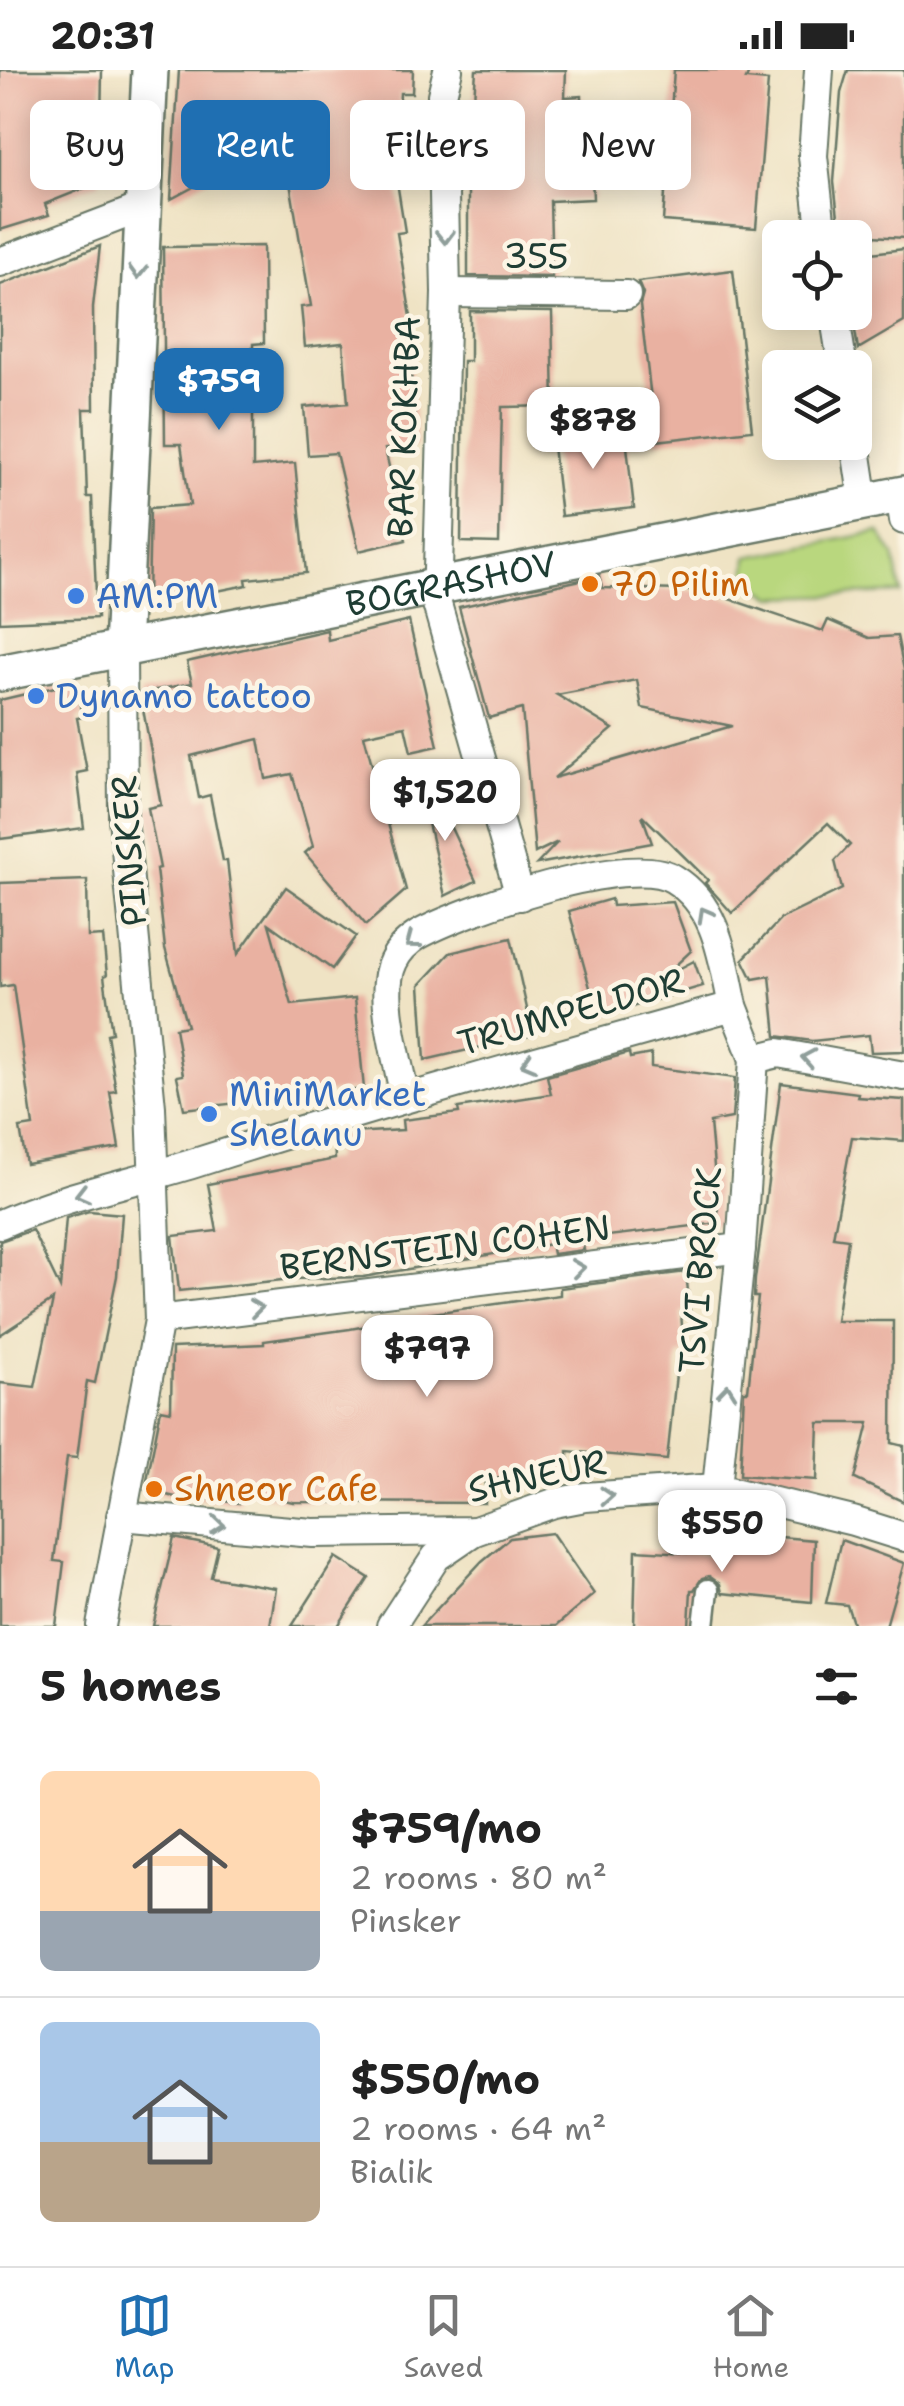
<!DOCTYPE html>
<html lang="en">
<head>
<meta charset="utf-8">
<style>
  :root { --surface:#fff; --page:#f2f2f2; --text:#222; --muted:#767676; --line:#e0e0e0; --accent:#1f6fb2 }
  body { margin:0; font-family:"Shantell Sans",sans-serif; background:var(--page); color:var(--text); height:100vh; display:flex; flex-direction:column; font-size:38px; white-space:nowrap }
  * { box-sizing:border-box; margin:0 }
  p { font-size:32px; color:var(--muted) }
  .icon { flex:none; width:55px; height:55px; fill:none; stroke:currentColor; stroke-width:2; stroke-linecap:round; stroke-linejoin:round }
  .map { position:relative; height:1556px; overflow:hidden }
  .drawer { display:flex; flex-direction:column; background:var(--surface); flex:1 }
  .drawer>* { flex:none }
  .top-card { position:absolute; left:30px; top:30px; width:845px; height:90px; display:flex; gap:20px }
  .controls { position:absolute; left:762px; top:150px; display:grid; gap:20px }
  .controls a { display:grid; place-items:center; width:110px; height:110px; border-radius:15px; background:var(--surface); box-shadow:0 5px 25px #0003; font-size:50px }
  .price { position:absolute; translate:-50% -85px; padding:0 22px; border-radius:20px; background:#fff; color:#222; font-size:32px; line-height:65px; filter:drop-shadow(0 2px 5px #0008) }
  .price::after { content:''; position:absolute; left:50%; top:60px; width:30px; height:22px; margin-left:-15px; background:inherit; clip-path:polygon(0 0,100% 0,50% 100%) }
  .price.active { background:var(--accent); color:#fff }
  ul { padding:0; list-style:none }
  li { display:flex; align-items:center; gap:30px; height:250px; padding:0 40px }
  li+li { border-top:2px solid var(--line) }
  li span { display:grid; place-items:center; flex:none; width:280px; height:200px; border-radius:15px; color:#555 }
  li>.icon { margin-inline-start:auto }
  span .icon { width:120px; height:120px; fill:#fffc; stroke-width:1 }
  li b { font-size:42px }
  h2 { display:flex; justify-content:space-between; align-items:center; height:120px; padding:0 40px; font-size:42px }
  .pill { padding:0 35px; border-radius:15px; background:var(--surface); box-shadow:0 5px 25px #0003; font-size:35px; line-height:90px }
  .pill.active { background:var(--accent); color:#fff }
  .status { display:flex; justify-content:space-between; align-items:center; height:70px; padding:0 50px; background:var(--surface); direction:ltr }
  .status svg { height:28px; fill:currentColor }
  .tab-bar { display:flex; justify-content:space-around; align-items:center; height:140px; border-top:2px solid var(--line); background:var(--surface); font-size:28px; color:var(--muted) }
  .tab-bar a { display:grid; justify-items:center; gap:5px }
  .tab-bar .active { color:var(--accent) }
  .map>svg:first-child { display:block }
  .green { fill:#b9d77e; stroke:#6c8a59; stroke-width:2.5 }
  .building { fill:#e9b1a1; fill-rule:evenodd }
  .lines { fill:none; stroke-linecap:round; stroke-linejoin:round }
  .pedestrian-casing { stroke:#687766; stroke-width:25 }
  .minor-casing { stroke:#687766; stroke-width:32 }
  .tertiary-casing { stroke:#687766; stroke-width:40 }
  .pedestrian { stroke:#fff; stroke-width:20 }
  .minor { stroke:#fff; stroke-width:28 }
  .tertiary { stroke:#fff; stroke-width:35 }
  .oneway { stroke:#8f9e9a }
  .food-dot { fill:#e8710a; stroke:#fcf5e5; stroke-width:4 }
  .shop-dot { fill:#3f7fe0; stroke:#fcf5e5; stroke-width:4 }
  .labels { text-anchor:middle; stroke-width:9; stroke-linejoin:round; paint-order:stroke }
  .street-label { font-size:35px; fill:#1f3d34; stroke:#fcf5e5 }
  .food-label { font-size:35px; fill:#c56008; stroke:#fcf5e5; text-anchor:start }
  .shop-label { font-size:35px; fill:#366cbe; stroke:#fcf5e5; text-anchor:start }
</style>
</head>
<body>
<div class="status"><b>20:31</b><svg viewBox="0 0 49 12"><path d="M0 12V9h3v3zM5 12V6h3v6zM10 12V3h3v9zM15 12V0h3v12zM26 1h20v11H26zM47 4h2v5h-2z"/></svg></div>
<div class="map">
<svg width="904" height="1556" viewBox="0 0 904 1556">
  <rect width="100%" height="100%" fill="#fcf5e5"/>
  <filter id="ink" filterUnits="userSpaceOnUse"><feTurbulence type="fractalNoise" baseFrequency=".01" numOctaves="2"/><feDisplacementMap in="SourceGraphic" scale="20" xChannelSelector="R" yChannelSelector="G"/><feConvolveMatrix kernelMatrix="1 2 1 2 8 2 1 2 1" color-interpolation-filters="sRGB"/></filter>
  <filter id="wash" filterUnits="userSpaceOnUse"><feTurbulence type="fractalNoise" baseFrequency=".0048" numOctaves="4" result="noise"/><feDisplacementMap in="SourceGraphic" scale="40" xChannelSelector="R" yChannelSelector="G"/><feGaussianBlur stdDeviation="2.25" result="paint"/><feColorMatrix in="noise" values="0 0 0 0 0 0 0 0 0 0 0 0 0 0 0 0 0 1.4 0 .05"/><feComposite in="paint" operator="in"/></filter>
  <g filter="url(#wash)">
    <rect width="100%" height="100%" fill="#efe3c4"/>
    <!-- green -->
    <path class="green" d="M 879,462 L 894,485 L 901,523 L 773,527 L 746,509 L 748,487 Z"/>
    <g id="blocks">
      <!-- building -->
      <g class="building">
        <path d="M 0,0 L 102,0 L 100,112 L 45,134 L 49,145 L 0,160 Z"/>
        <path d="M 179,0 L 413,0 L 412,23 L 400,23 L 397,81 L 402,111 L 397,112 L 405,162 L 397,163 L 414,265 L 408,266 L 417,376 L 385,379 L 406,470 L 359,481 L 336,383 L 308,385 L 304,337 L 348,333 L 343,273 L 305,277 L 301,237 L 311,236 L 280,54 L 262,56 L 262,80 L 171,129 Z"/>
        <path d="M 476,0 L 566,0 L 565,27 L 582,26 L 584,84 L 591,84 L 593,129 L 550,131 L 552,207 L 468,206 L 468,30 L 474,30 Z"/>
        <path d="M 674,0 L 750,0 L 746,9 L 768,11 L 756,158 L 663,151 Z"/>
        <path d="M 848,0 L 904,0 L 904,168 L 840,164 L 834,112 L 841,23 Z"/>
        <path d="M 100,176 L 93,237 L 94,339 L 84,339 L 87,427 L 92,427 L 97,548 L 0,552 L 0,215 Z"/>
        <path d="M 263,176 L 264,273 L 253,274 L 253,397 L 295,393 L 306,503 L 246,509 L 247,515 L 187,527 L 148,529 L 150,438 L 190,435 L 181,374 L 165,374 L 163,177 Z"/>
        <path d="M 904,179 L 904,252 L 858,279 L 852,242 L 855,242 L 855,185 Z"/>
        <path d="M 733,200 L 752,360 L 656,371 L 640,235 L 643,224 L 638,212 Z"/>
        <path d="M 470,241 L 552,242 L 554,336 L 502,337 L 499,473 L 461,472 L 463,291 L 470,291 Z"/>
        <path d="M 625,359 L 634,438 L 561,446 L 552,367 Z"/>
        <path d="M 599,506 L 602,518 L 721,521 L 720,526 L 823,561 L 828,550 L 869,568 L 897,566 L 904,600 L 904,981 L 871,982 L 869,965 L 812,971 L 776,966 L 770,906 L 753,909 L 743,889 L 781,849 L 842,819 L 835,791 L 850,775 L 828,753 L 732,843 L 705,813 L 708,810 L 642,745 L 652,773 L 537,794 L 558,772 L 535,783 L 522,639 L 489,648 L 459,537 ZM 637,610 L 642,638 L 732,656 L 554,708 L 613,659 L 557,625 Z"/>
        <path d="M 409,551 L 438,676 L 411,682 L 405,656 L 364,665 L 406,820 L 366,855 L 305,783 L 313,776 L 292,704 L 266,709 L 259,669 L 191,686 L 199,728 L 210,725 L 223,791 L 227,791 L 238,884 L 286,817 L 356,866 L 332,899 L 269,854 L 292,935 L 355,928 L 364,1019 L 184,1039 L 177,1006 L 183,1005 L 175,958 L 187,956 L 165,878 L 156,799 L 160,798 L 148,738 L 161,735 L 140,623 L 192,613 L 187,592 L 327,560 L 328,570 Z"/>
        <path d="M 76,612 L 83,647 L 77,648 L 87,701 L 77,703 L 84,758 L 0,769 L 0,630 Z"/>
        <path d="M 427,707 L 476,811 L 445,826 L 418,710 Z"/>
        <path d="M 87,810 L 88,867 L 103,866 L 107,905 L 104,906 L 112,963 L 107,964 L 116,1021 L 110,1022 L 119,1078 L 26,1094 L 20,1058 L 33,1056 L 13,915 L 0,917 L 0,813 Z"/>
        <path d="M 611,829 L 612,836 L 673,832 L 691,881 L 663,907 L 694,891 L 703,916 L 598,947 L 569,841 Z"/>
        <path d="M 511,868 L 533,965 L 425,990 L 420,915 L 450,883 Z"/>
        <path d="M 629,983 L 630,988 L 651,984 L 651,997 L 735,1008 L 732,1048 L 710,1052 L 719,1153 L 582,1169 L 584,1180 L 553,1184 L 551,1174 L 363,1207 L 292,1209 L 179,1221 L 173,1166 L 217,1161 L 208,1114 L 335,1089 L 334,1068 L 350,1063 L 403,1060 L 402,1050 L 459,1043 L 458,1038 L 551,1024 L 547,1006 Z"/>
        <path d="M 781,1013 L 858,1023 L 857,1027 L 904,1030 L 904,1071 L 852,1067 L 833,1167 L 848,1169 L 836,1251 L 893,1251 L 892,1373 L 904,1376 L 904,1432 L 855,1409 L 869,1353 L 819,1353 L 817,1410 L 740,1405 L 744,1321 L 748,1321 L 758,1227 L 754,1227 L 755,1209 Z"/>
        <path d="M 89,1141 L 122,1144 L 117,1206 L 95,1313 L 87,1311 L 77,1388 L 67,1387 L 54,1491 L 64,1492 L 56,1556 L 0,1556 L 0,1313 L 35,1317 L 53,1230 L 0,1265 L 0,1171 L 32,1160 L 60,1218 L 66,1148 Z"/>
        <path d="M 686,1202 L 690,1241 L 681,1242 L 684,1284 L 678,1285 L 667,1390 L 568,1381 L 569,1404 L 486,1408 L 485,1433 L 293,1432 L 241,1420 L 239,1433 L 185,1426 L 184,1429 L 145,1420 L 161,1339 L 171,1341 L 172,1278 L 264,1274 L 264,1271 L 350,1259 L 404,1249 L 404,1247 L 560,1225 L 560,1218 Z"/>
        <path d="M 724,1462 L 814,1470 L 812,1532 L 722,1523 L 720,1514 L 709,1506 L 702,1508 L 694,1520 L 691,1520 L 689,1556 L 634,1556 L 636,1480 L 721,1485 Z"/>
        <path d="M 552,1463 L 594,1524 L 556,1556 L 421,1556 L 482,1491 L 510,1468 Z"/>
        <path d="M 174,1468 L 218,1477 L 211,1507 L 276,1518 L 270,1556 L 153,1556 Z"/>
        <path d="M 841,1470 L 904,1493 L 886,1556 L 854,1556 L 847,1535 L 826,1533 Z"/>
        <path d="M 336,1487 L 369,1508 L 338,1556 L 292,1556 Z"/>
      </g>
    </g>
  </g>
  <g filter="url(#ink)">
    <use href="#blocks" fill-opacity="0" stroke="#687766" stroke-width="2.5"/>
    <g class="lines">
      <defs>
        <path id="pedestrian" d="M 704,1556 L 708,1520"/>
        <g id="minor">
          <path d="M 448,0 L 442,25 L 446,223 L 437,534 L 520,826"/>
          <path d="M 819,0 L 813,86 L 822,168"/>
          <path d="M 0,192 L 141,138"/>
          <path d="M 446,223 L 626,225"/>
          <path d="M 834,242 L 843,298"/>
          <path d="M 855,372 L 864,432"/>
          <path d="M 900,424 L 904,450"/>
          <path d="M 405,1028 C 399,993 377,924 393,892 C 398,881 407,872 418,865 C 463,840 630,781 674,809 C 718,836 723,890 733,936"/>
          <path d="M 0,1154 C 63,1126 130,1113 195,1093 C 373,1036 553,986 733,936 L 754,989 L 778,983 L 904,1006"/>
          <path d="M 159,1250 L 741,1178"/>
          <path d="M 717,1418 L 741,1178 L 754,989"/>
          <path d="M 121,1446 L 313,1463 L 475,1461 L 554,1433 L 585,1427 L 717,1418 L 853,1451 L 904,1467"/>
          <path d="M 101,1556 L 159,1250 L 151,1037 L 123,748 L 122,579"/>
          <path d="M 391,1556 L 436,1487 L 474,1461"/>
        </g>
        <g id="tertiary">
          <path d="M 122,579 L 150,0"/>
          <path id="s1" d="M 0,603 L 904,424"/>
        </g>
      </defs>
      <!-- pedestrian casing -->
      <use href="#pedestrian" class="pedestrian-casing"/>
      <!-- minor casing -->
      <use href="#minor" class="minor-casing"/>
      <!-- tertiary casing -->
      <use href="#tertiary" class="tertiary-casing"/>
      <!-- pedestrian -->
      <use href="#pedestrian" class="pedestrian"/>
      <!-- minor -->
      <use href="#minor" class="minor"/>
      <!-- tertiary -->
      <use href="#tertiary" class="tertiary"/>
    </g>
    <!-- one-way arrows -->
    <defs><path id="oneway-chevron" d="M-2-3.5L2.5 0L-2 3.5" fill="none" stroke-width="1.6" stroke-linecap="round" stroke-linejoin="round" transform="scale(2.5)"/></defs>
    <g class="oneway">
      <use href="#oneway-chevron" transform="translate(445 167) rotate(89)"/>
      <use href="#oneway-chevron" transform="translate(138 202) rotate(92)"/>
      <use href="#oneway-chevron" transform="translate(705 844) rotate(-119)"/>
      <use href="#oneway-chevron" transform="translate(412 872) rotate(143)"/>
      <use href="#oneway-chevron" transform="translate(808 988) rotate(-170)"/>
      <use href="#oneway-chevron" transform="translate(528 993) rotate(164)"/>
      <use href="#oneway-chevron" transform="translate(82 1124) rotate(166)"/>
      <use href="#oneway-chevron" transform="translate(578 1198) rotate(-7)"/>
      <use href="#oneway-chevron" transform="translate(256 1238) rotate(-7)"/>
      <use href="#oneway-chevron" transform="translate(727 1321) rotate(-84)"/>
      <use href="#oneway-chevron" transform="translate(607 1426) rotate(-4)"/>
      <use href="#oneway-chevron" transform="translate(218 1455) rotate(5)"/>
    </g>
  </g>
  <!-- markers -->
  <g class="food-dot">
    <circle cx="590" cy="514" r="10"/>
    <circle cx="154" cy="1419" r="10"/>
  </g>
  <g class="shop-dot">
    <circle cx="76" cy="526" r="10"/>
    <circle cx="36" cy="626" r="10"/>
    <circle cx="209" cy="1044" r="10"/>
  </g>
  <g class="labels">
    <!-- street labels -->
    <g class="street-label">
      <text transform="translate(536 186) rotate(1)" y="12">355</text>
      <text transform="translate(404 357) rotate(-88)" y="12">BAR KOKHBA</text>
      <text dy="12" stroke="none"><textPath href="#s1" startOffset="460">BOGRASHOV</textPath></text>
      <text transform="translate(129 781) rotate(-94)" y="12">PINSKER</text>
      <text transform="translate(571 942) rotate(-16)" y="12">TRUMPELDOR</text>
      <text transform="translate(445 1177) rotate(-7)" y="12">BERNSTEIN COHEN</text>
      <text transform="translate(700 1200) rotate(-85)" y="12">TSVI BROCK</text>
      <text transform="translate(537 1406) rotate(-12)" y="12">SHNEUR</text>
    </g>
    <!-- food labels -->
    <g class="food-label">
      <text x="610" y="526">70 Pilim</text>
      <text x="174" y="1431">Shneor Cafe</text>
    </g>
    <!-- shop labels -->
    <g class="shop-label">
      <text x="96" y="538">AM:PM</text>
      <text x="56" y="638">Dynamo tattoo</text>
      <text x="229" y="1036">MiniMarket<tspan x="229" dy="40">Shelanu</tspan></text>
    </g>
  </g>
</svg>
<div class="controls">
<a><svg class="icon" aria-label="locate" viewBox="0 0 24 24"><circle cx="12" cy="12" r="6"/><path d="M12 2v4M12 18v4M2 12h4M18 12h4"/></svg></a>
<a><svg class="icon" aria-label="layers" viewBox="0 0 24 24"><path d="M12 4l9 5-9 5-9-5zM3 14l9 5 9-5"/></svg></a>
</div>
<b class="price active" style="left:219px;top:363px">$759</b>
<b class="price" style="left:593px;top:402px">$878</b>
<b class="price" style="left:445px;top:774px">$1,520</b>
<b class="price" style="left:427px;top:1330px">$797</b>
<b class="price" style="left:722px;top:1505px">$550</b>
<div class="top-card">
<a class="pill">Buy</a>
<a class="pill active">Rent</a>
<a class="pill">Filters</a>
<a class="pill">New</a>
</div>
</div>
<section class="drawer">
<h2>5 homes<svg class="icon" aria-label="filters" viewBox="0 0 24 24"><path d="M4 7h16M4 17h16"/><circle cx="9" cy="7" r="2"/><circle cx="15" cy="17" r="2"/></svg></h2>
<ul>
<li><span style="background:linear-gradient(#ffd9b3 70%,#9aa5b1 0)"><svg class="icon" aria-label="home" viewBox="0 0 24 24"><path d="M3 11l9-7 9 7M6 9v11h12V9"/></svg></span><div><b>$759/mo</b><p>2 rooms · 80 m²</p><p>Pinsker</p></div></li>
<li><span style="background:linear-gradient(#a9c7e8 60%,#b9a48a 0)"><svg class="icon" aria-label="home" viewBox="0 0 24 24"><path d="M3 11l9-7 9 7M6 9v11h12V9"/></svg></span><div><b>$550/mo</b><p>2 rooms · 64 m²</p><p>Bialik</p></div></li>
</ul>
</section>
<nav class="tab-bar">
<a class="active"><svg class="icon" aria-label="map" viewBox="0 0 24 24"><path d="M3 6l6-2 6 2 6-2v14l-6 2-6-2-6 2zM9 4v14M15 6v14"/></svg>Map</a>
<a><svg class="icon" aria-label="saved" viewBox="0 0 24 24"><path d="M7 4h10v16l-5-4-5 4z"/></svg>Saved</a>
<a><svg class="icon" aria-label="home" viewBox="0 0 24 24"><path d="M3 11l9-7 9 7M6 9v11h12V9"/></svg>Home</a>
</nav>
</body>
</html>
